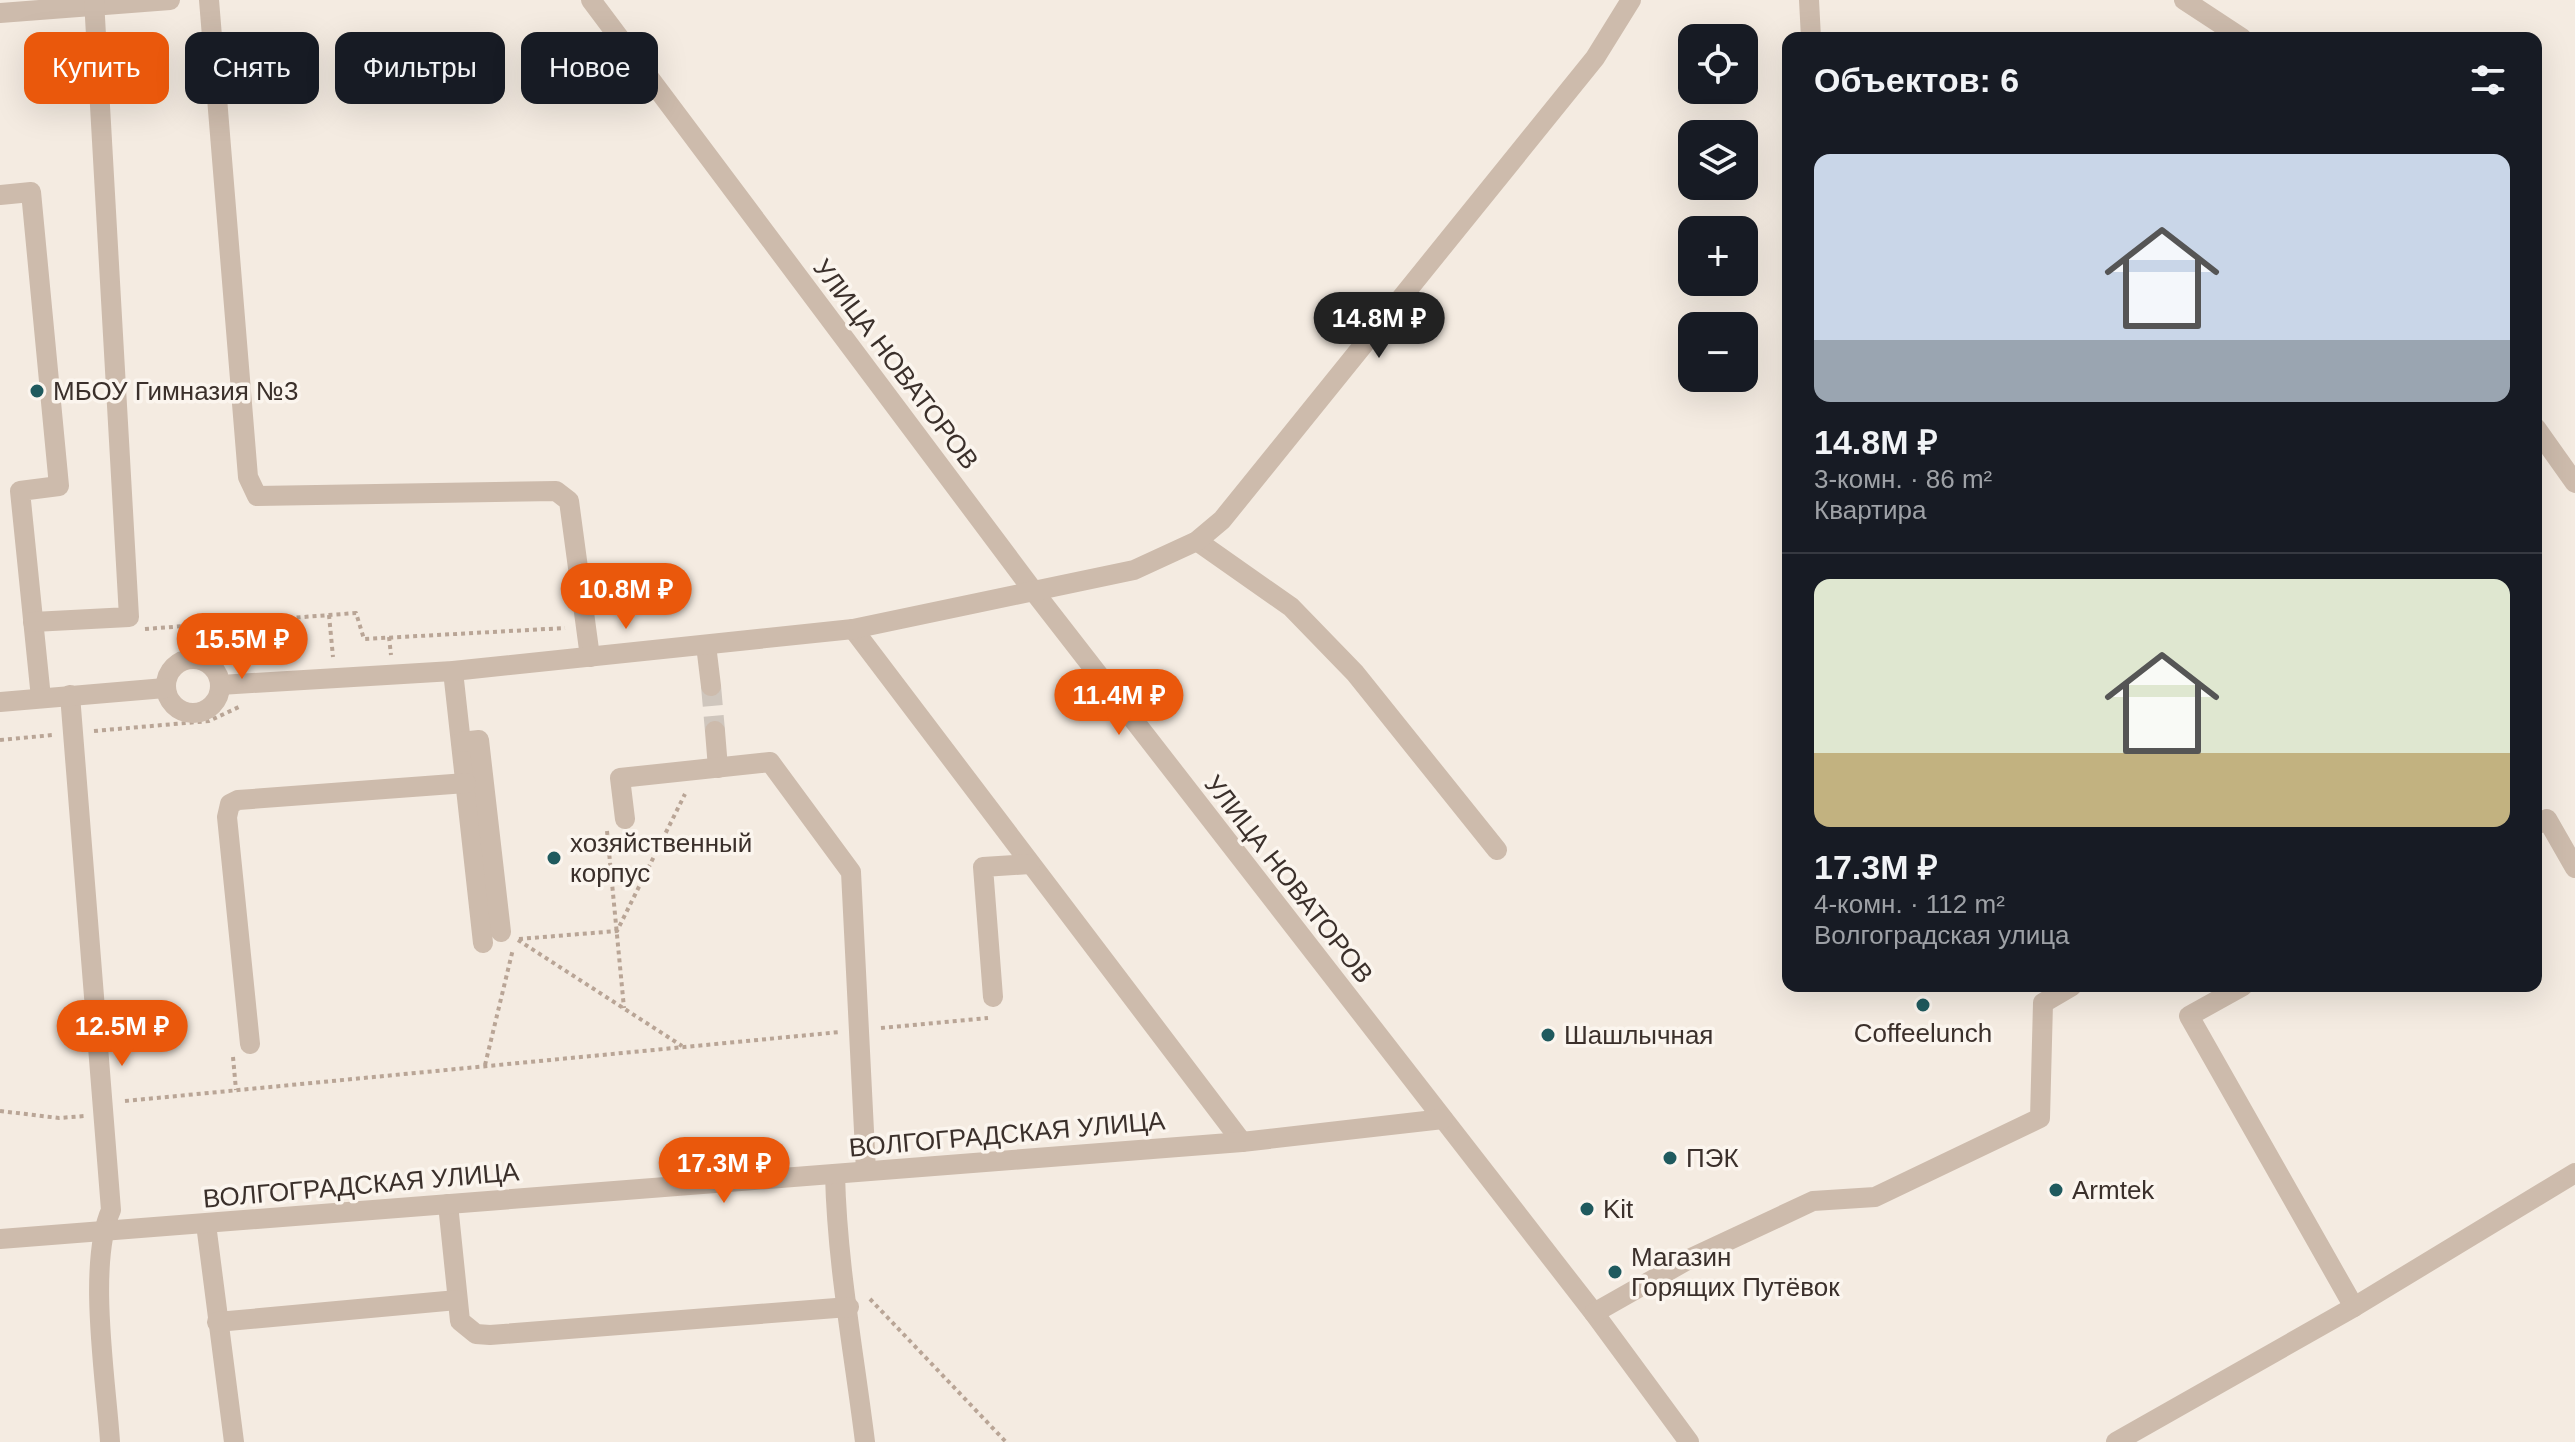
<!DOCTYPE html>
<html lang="ru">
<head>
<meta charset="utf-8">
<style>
  :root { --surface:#171b24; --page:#20242c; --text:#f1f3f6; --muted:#9ea1a6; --line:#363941; --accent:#ea580c }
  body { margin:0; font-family:Helvetica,sans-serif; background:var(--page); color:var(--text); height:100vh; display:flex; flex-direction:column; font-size:30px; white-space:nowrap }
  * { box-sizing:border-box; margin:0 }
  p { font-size:26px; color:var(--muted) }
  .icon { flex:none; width:44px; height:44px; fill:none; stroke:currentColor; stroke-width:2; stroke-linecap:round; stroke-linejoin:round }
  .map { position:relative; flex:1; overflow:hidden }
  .sheet { position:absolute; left:1782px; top:32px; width:760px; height:960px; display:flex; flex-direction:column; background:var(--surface); border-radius:16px; box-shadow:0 8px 32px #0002 }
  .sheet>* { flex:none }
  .banner { position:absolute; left:24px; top:32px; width:760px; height:72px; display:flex; gap:16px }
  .tools { position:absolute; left:1678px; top:24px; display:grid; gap:16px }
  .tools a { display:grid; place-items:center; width:80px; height:80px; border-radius:16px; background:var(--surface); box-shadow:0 8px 32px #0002; font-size:40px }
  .price { position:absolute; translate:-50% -68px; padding:0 18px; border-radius:28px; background:var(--accent); color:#fff; font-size:26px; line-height:52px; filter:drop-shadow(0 2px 4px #0008) }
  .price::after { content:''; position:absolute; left:50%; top:48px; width:24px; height:18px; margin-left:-12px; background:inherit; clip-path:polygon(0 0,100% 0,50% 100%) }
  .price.active { background:#222; color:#fff }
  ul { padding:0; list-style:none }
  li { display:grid; align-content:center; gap:16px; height:424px; padding:0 32px }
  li+li { border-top:2px solid var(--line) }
  li span { display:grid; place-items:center; height:248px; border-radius:16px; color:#555 }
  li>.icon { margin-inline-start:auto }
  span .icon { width:144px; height:144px; fill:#fffc; stroke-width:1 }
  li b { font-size:34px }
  h2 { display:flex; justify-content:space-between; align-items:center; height:96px; padding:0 32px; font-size:34px }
  .chip { padding:0 28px; border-radius:16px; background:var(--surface); box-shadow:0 8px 32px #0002; font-size:28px; line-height:72px }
  .chip.active { background:var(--accent); color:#fff }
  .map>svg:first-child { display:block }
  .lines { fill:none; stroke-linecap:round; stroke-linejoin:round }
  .minor-tunnel { stroke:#cfc6bd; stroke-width:20; stroke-dasharray:20 10; stroke-linecap:butt }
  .path { stroke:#b9a596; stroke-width:4; stroke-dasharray:4 4; stroke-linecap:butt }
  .minor { stroke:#cdbbac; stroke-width:20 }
  .poi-dot { fill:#1f5a5e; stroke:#fbf5ee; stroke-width:3 }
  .labels { text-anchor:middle; stroke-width:7; stroke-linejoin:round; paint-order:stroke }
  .street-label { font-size:26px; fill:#3b302b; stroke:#fbf5ee }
  .poi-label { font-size:26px; fill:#3b302b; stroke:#fbf5ee; text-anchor:start }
</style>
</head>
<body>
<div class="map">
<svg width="2575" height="1442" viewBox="0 0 2575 1442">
  <rect width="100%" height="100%" fill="#f4ebe1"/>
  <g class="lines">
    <!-- minor-tunnel -->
    <path class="minor-tunnel" d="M 711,686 L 715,731"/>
    <!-- path -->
    <g class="path">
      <path d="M 329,615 L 333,657"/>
      <path d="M 256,621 L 262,662"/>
      <path d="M 145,629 L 356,613 L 364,639 L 565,628"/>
      <path d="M 389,637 L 391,655"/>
      <path d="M 94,731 L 209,721 L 241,706"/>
      <path d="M 0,740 L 53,735"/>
      <path d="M 607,831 L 624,1008"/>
      <path d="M 519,939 L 617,931 L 685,794"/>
      <path d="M 518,940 L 682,1046"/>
      <path d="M 881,1028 L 988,1018"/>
      <path d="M 233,1057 L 236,1090"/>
      <path d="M 485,1065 L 513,949"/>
      <path d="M 125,1101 L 840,1032"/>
      <path d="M 0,1111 L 59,1118 L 85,1116"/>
      <path d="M 870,1299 L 1006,1442"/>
    </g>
    <!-- minor -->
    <g class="minor">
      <path d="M 209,0 L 248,477 L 257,496 L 556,491 L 569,501 L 590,657"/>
      <path d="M 591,0 L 1035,593 L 1594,1313 L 1689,1442"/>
      <path d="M 1809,0 L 1811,38"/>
      <path d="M 2184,0 L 2242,38"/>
      <path d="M 0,13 L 170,0"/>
      <path d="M 0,195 L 31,192 L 59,486 L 20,491 L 41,698"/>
      <path d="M 2536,428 L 2575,483"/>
      <path d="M 1197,541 L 1291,607 L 1355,673 L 1497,850"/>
      <path d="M 33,622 L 129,617 L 94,0"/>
      <path d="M 853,629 L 1242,1142"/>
      <path d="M 706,645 L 711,686"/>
      <circle cx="193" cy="686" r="27"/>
      <path d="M 453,671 L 483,943"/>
      <path d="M 220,685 L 453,671 L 853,629 L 1134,570 L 1197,541 L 1222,520 L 1595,58 L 1631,0"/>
      <path d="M 70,695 L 111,1210 C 87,1264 106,1380 110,1442"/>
      <path d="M 0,702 L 165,688"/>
      <path d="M 715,731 L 718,768"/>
      <path d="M 461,742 L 479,740 L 501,932"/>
      <path d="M 625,819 L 620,778 L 770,762 L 851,872 L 866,1171"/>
      <path d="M 2536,825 L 2547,819 L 2575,868"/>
      <path d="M 2243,986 L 2189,1016 L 2354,1307"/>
      <path d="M 993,997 L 983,867 L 1030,864"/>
      <path d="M 250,1044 L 227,817 L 230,804 L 238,800 L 466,783"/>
      <path d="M 835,1174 C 837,1264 854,1353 865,1442"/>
      <path d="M 448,1204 L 460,1321 L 476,1334 L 490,1335 L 849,1307"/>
      <path d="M 206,1224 L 234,1442"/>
      <path d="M 0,1239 L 1242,1142 L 1443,1119"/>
      <path d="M 1594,1313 L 1691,1258 L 1813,1201 L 1875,1197 L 2040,1118 L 2043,1003 L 2072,986"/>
      <path d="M 217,1322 L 457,1300"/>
      <path d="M 2116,1442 L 2354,1307 L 2575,1173"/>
    </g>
  </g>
  <!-- markers -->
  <g class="poi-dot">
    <circle cx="37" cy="391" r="8"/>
    <circle cx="554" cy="858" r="8"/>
    <circle cx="1923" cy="1005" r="8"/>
    <circle cx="1548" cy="1035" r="8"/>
    <circle cx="1670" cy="1158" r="8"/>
    <circle cx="2056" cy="1190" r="8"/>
    <circle cx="1587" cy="1209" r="8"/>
    <circle cx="1615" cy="1272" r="8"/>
  </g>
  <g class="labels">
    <!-- street labels -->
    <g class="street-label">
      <text transform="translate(896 364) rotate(53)" y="9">УЛИЦА НОВАТОРОВ</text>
      <text transform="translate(1289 879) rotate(52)" y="9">УЛИЦА НОВАТОРОВ</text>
      <text transform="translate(1007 1134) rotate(-5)" y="9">ВОЛГОГРАДСКАЯ УЛИЦА</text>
      <text transform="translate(361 1185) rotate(-5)" y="9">ВОЛГОГРАДСКАЯ УЛИЦА</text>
    </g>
    <!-- poi labels -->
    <g class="poi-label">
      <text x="53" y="400">МБОУ Гимназия №3</text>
      <text x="570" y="852">хозяйственный<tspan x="570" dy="30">корпус</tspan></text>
      <text x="1923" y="1042" text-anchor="middle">Coffeelunch</text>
      <text x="1564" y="1044">Шашлычная</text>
      <text x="1686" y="1167">ПЭК</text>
      <text x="2072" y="1199">Armtek</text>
      <text x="1603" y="1218">Kit</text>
      <text x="1631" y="1266">Магазин<tspan x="1631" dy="30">Горящих Путёвок</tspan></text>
    </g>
  </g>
</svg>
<div class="tools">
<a><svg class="icon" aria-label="locate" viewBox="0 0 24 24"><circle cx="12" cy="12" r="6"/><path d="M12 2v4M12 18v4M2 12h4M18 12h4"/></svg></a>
<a><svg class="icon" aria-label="layers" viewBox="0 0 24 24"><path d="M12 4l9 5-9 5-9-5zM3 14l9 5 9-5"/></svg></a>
<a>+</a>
<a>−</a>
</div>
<b class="price active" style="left:1379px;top:360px">14.8M ₽</b>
<b class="price" style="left:626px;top:631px">10.8M ₽</b>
<b class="price" style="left:242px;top:681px">15.5M ₽</b>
<b class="price" style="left:1119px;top:737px">11.4M ₽</b>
<b class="price" style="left:122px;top:1068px">12.5M ₽</b>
<b class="price" style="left:724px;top:1205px">17.3M ₽</b>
<div class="banner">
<a class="chip active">Купить</a>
<a class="chip">Снять</a>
<a class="chip">Фильтры</a>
<a class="chip">Новое</a>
</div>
<section class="sheet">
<h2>Объектов: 6<svg class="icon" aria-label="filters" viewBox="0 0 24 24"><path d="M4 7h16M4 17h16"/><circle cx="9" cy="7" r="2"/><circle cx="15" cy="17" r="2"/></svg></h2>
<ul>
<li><span style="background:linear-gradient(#c9d6e8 75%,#9aa5b1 0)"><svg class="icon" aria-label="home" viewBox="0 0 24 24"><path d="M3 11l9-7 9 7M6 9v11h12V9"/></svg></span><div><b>14.8M ₽</b><p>3-комн. · 86 m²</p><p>Квартира</p></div></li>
<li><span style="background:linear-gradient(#dfe7d0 70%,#c2b280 0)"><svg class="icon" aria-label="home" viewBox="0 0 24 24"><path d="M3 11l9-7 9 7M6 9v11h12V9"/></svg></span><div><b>17.3M ₽</b><p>4-комн. · 112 m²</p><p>Волгоградская улица</p></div></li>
</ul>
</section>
</div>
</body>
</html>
